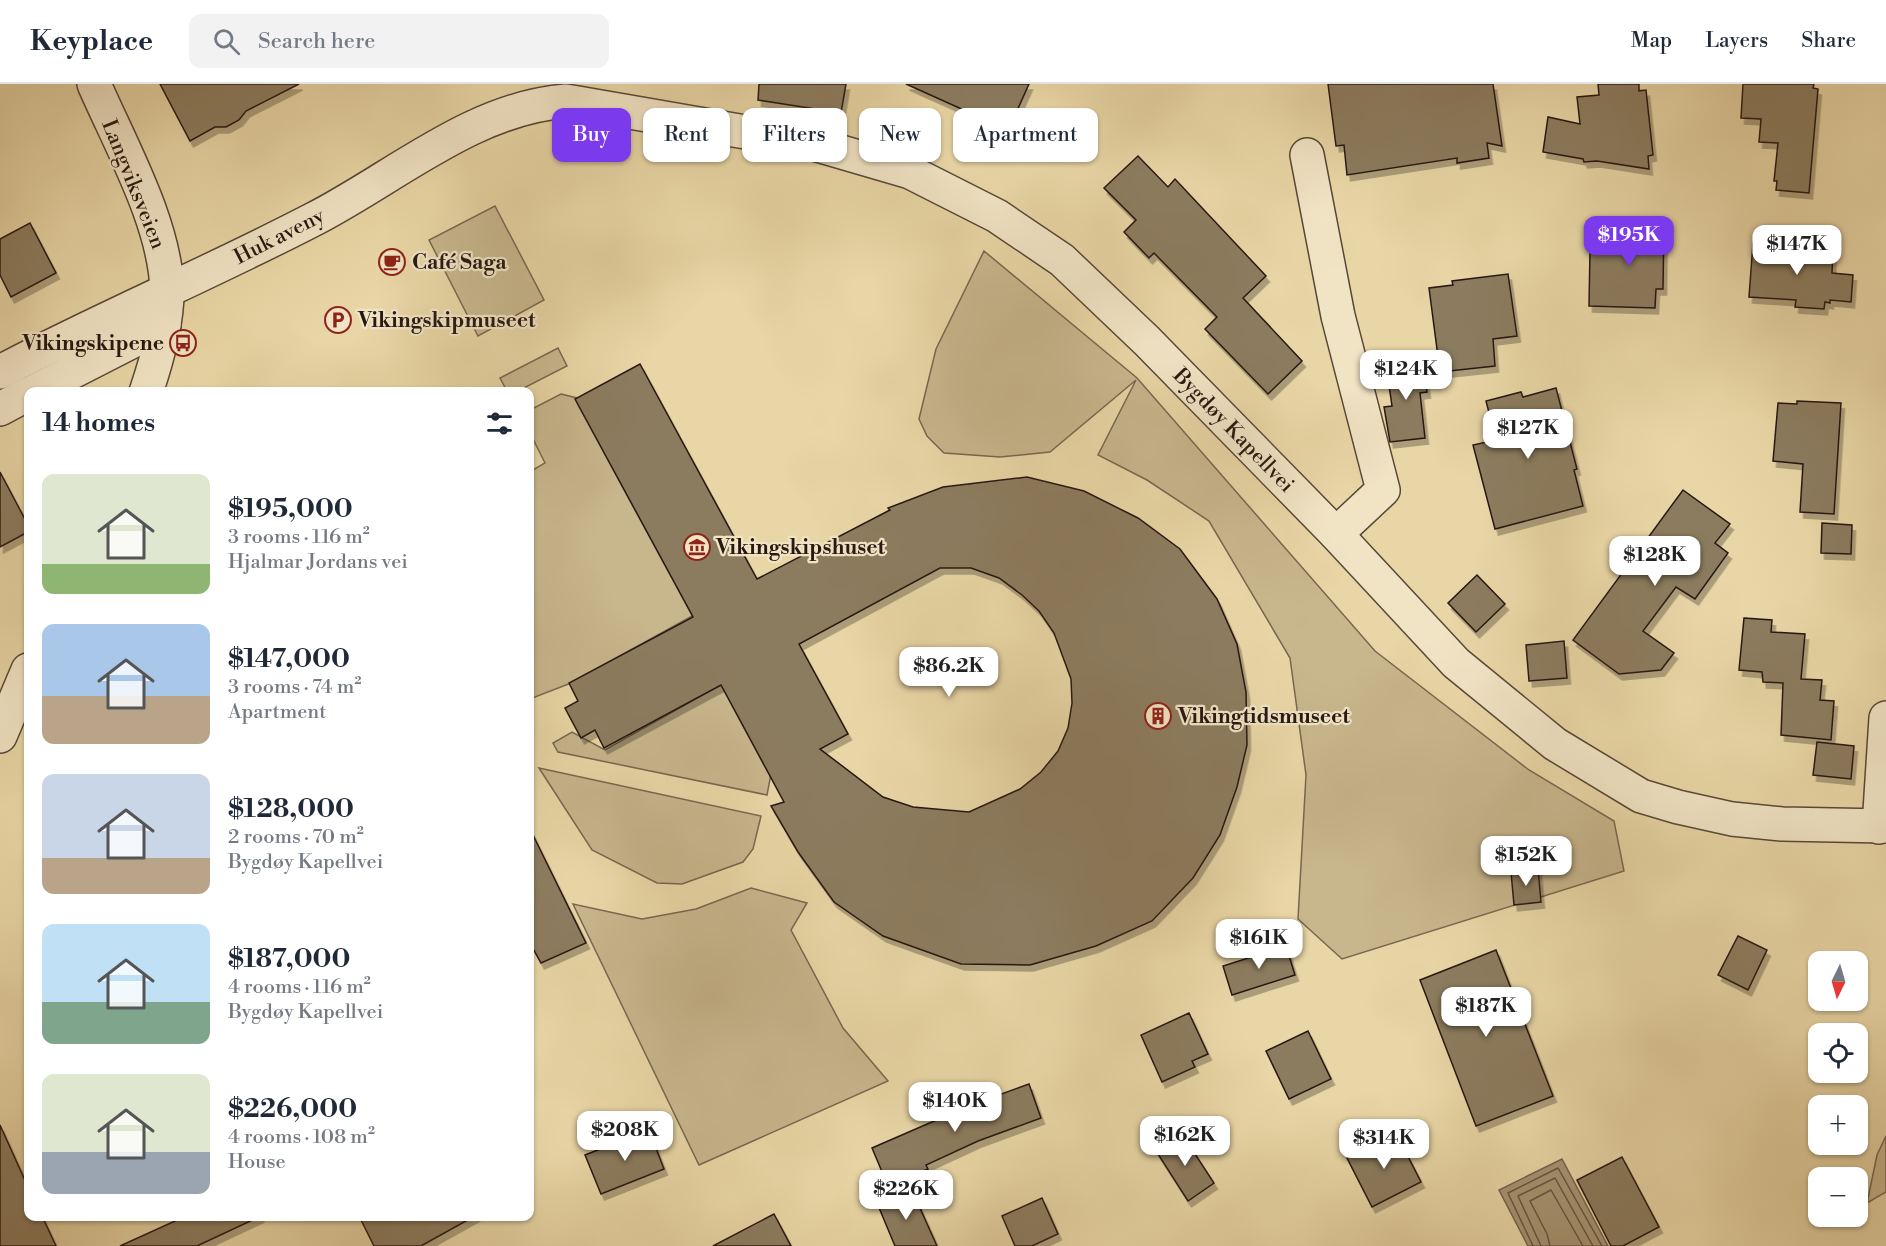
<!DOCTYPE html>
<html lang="en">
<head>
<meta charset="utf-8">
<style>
  :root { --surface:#fff; --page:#f2f2f3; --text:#1f2937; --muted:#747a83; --line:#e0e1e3; --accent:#7c3aed }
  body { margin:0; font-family:"Libre Bodoni",serif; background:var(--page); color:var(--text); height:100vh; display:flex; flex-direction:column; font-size:22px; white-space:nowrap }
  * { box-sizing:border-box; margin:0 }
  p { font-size:20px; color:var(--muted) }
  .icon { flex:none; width:33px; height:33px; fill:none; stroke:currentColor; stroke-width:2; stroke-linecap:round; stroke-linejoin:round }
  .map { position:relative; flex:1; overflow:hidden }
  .drawer { position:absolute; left:24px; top:303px; width:510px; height:834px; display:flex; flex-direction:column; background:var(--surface); border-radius:12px; box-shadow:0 2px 4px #0004 }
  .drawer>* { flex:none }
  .guide { position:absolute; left:552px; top:24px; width:570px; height:54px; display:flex; gap:12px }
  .needle { width:39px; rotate:185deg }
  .buttons { position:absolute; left:1808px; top:867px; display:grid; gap:12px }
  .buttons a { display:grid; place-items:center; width:60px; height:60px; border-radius:12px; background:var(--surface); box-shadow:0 2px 4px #0004; font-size:30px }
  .price { position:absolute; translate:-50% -51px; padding:0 14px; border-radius:12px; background:#fff; color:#222; font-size:20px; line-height:39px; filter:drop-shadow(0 2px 3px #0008) }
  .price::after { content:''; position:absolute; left:50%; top:36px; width:18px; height:14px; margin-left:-9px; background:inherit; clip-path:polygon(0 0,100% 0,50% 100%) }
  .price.active { background:var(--accent); color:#fff }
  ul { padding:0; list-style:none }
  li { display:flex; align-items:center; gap:18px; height:150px; padding:0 18px }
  li span { display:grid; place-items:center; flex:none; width:168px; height:120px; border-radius:12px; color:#555 }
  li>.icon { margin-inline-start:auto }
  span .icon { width:72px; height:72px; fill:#fffc; stroke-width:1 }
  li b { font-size:26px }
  h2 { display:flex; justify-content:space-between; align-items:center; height:72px; padding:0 18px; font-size:26px }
  .tag { padding:0 21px; border-radius:12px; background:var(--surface); box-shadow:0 2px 4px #0004; font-size:21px; line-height:54px }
  .tag.active { background:var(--accent); color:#fff }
  header { display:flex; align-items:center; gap:36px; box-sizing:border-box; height:84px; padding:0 30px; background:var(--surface); border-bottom:2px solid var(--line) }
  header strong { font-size:28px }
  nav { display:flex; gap:33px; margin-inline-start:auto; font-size:21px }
  .search { width:420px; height:54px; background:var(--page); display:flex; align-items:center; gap:15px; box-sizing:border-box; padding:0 21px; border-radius:12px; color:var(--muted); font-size:22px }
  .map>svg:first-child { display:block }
  .green { fill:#c8b68d; stroke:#786750; stroke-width:1.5 }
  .water { fill:#a79574; stroke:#74634d; stroke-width:1.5 }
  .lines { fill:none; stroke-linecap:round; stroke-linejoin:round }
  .shore { stroke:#675643; stroke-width:1.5 }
  .building { fill:#8c7b5f; stroke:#271812; stroke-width:1.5; fill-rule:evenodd; filter:url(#shadow) }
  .minor-casing { stroke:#584837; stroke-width:36 }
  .tertiary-casing { stroke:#584837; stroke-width:36 }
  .minor { stroke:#f1e4c5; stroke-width:33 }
  .tertiary { stroke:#f1e4c5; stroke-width:33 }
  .labels { text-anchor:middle; stroke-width:4.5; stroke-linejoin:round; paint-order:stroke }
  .street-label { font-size:21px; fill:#271812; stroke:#f1e4c5 }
  .poi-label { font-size:21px; font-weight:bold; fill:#271812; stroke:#f1e4c5; text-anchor:start }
</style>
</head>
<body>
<header>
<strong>Keyplace</strong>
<div class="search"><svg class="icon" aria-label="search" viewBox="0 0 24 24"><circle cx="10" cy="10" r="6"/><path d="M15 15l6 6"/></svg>Search here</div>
<nav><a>Map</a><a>Layers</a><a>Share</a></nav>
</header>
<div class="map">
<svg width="1886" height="1162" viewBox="0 0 1886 1162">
  <defs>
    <filter id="shadow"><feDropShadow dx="3.5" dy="6" stdDeviation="0" flood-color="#0004"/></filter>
  </defs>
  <rect width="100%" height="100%" fill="#e9d6a6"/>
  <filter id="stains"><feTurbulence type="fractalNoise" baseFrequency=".00333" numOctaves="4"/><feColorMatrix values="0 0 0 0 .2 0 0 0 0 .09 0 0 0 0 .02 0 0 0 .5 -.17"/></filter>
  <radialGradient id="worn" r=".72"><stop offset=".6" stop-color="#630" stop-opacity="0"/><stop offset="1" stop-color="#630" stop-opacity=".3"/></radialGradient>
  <!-- green -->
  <g class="green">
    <path d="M 495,122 L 544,216 L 478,252 L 429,156 Z"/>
    <path d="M 984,167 L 1137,294 L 1375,567 L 1529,686 L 1614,737 L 1624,787 L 1342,875 L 1298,835 L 1306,691 L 1290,574 L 1209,437 L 1147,396 L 1098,371 L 1136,296 L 1050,368 L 1000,373 L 944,369 L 927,352 L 919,335 L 936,265 Z"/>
    <path d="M 558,264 L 567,282 L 518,307 L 507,307 L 500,294 Z"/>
    <path d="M 561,310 L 577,314 L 694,531 L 571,599 L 530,615 L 530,380 L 533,386 L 545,379 L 530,349 L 530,326 Z"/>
    <path d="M 722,600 L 771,690 L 767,711 L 558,668 L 553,659 L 572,648 L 605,666 Z"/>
    <path d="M 539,684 L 761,732 L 753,765 L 743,778 L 682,800 L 657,799 L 592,766 Z"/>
    <path d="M 751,804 L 807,819 L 791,846 L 843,944 L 888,997 L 699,1081 L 573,820 L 642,835 L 696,825 Z"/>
    <path d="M 1886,1052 L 1886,1108 L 1867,1119 L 1877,1071 Z"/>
  </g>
  <!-- water -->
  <path class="water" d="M 1562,1075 L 1608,1162 L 1528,1162 L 1499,1106 Z"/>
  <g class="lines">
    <!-- shore -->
    <g class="shore">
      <path d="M 1533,1162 L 1508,1109 L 1558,1084 L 1602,1162"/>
      <path d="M 1541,1162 L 1518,1112 L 1555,1094 L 1593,1162"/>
      <path d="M 1550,1162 L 1547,1150 L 1530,1117 L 1551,1106 L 1583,1162"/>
    </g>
  </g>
  <!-- building -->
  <g class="building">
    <path d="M 160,0 L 299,0 L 246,27 L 239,36 L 226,43 L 215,43 L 190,57 Z"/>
    <path d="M 759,0 L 846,0 L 841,29 L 758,16 Z"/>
    <path d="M 906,0 L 1029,0 L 1015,31 L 1003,28 L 997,41 Z"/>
    <path d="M 1328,0 L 1493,0 L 1502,62 L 1487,59 L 1489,74 L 1457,79 L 1457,74 L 1347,91 L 1344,61 L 1336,62 Z"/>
    <path d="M 1598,0 L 1639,0 L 1639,7 L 1646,6 L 1653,71 L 1648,72 L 1649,85 L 1597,77 L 1584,78 L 1583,75 L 1543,68 L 1548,33 L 1580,40 L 1577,13 L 1599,11 Z"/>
    <path d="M 1743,0 L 1814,0 L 1813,4 L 1818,5 L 1809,109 L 1776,106 L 1777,97 L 1774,97 L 1778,59 L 1759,58 L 1761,35 L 1741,34 Z"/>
    <path d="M 1138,72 L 1168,103 L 1175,95 L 1266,192 L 1243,214 L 1302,277 L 1268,310 L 1205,245 L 1217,233 L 1154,169 L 1149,174 L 1124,148 L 1136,136 L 1104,104 Z"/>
    <path d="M 1613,137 L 1664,139 L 1663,205 L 1656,205 L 1655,224 L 1589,222 L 1590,166 L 1612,167 Z"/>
    <path d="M 30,139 L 56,189 L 11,213 L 0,191 L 0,155 Z"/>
    <path d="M 1753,159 L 1786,160 L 1786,164 L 1833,167 L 1832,189 L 1853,191 L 1851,218 L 1830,216 L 1830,219 L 1825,218 L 1824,225 L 1795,223 L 1796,216 L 1749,213 Z"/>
    <path d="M 1508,190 L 1517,252 L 1493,255 L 1495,282 L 1440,288 L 1429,204 L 1453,201 L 1452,197 Z"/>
    <path d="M 1422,275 L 1427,308 L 1420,309 L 1425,354 L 1390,358 L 1384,323 L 1392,322 L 1386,281 Z"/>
    <path d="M 640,280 L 757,495 L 890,426 L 888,424 L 943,403 L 1027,393 L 1084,407 L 1138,434 L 1180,465 L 1217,515 L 1237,560 L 1246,608 L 1247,661 L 1237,703 L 1220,751 L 1193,794 L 1152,837 L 1096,862 L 1030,881 L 961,880 L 883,852 L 834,818 L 798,768 L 771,722 L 784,718 L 721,601 L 604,664 L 595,646 L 581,654 L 565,624 L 578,617 L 569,599 L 693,533 L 575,315 ZM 940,484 L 971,484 L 999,494 L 1022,511 L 1039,527 L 1054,549 L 1071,595 L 1072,619 L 1068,644 L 1058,667 L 1041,688 L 1020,705 L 969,728 L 913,723 L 883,713 L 820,665 L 848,650 L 799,560 Z"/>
    <path d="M 1556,304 L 1577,385 L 1574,386 L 1583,422 L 1495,445 L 1473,361 L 1496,356 L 1486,317 L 1521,308 L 1523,313 Z"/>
    <path d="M 1797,317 L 1841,319 L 1834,430 L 1800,428 L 1803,380 L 1773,377 L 1778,319 L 1797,320 Z"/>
    <path d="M 0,388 L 28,441 L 28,448 L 0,463 Z"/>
    <path d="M 1683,406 L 1730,440 L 1715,459 L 1728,469 L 1695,515 L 1676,503 L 1643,547 L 1674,569 L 1661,586 L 1619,590 L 1573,556 Z"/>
    <path d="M 1822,439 L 1852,441 L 1851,470 L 1821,469 Z"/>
    <path d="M 1477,491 L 1505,520 L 1476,548 L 1448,519 Z"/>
    <path d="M 1744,534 L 1772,536 L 1771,548 L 1805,550 L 1801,595 L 1822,596 L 1820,616 L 1834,617 L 1831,656 L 1781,651 L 1783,599 L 1763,598 L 1762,588 L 1739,586 Z"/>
    <path d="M 1564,557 L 1567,594 L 1529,597 L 1526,561 Z"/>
    <path d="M 1817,658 L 1854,662 L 1851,695 L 1813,691 Z"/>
    <path d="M 530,745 L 586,859 L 541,879 L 530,859 Z"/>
    <path d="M 1538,785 L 1541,818 L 1514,821 L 1511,788 Z"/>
    <path d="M 1738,852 L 1767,866 L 1748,906 L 1718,891 Z"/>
    <path d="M 1286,862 L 1295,891 L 1232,911 L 1223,882 Z"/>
    <path d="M 1496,866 L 1553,1012 L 1476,1042 L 1420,896 Z"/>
    <path d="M 1189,929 L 1208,970 L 1192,977 L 1195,983 L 1162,998 L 1141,951 Z"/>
    <path d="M 1308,947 L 1331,995 L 1289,1015 L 1266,967 Z"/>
    <path d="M 1029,1000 L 1041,1034 L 978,1057 L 926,1081 L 928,1085 L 888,1102 L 872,1064 L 971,1021 Z"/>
    <path d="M 0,1041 L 28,1103 L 28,1132 L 42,1132 L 56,1162 L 0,1162 Z"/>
    <path d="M 649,1046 L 664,1085 L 601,1110 L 585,1071 Z"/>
    <path d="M 1396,1049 L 1421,1098 L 1372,1123 L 1347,1074 Z"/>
    <path d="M 1182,1050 L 1214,1099 L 1188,1117 L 1156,1067 Z"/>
    <path d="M 1622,1073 L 1659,1143 L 1623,1162 L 1611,1162 L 1577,1096 Z"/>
    <path d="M 911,1104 L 937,1162 L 895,1162 L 877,1119 Z"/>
    <path d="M 1042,1114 L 1058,1150 L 1032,1162 L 1015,1162 L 1002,1132 Z"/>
    <path d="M 774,1130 L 791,1162 L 713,1162 Z"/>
    <path d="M 186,1132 L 261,1132 L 197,1162 L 120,1162 Z"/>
    <path d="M 359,1132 L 475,1132 L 421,1162 L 374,1162 Z"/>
  </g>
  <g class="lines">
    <defs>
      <g id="minor">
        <path d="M 1307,71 L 1338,232 L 1383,406 L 1336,450"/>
        <path d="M 0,288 C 103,234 210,189 314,135 C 394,94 473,24 566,17 L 814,60 L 910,88 L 997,132 L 1062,176 L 1147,257 L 1336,450 L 1456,579 L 1555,660 L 1641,712 L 1678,723 L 1732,735 L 1782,740 L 1886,742"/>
        <path d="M 33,308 L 164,241"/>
        <path d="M 0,325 L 28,310"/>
        <path d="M 1879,743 L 1886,634"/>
      </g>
      <g id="tertiary">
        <path d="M 94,0 C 121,62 166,141 167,208 C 167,241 157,276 146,308"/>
        <path d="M 0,652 L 28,586"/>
      </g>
    </defs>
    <!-- minor casing -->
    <use href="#minor" class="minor-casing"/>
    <!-- tertiary casing -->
    <use href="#tertiary" class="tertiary-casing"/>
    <!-- minor -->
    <use href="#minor" class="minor"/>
    <!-- tertiary -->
    <use href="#tertiary" class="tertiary"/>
  </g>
  <!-- icons -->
  <defs>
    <symbol id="cafe-ring" viewBox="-11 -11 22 22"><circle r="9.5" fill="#f1e4c5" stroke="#8f2418" stroke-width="1.5"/><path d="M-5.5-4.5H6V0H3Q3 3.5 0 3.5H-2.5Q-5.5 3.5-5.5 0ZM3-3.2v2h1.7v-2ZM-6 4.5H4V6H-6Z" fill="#8f2418"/></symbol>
    <symbol id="parking-ring" viewBox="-11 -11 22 22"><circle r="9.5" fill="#f1e4c5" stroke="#8f2418" stroke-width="1.5"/><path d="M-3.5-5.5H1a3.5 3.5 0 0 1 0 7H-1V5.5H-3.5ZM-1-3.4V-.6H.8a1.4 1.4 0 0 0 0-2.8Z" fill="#8f2418"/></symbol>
    <symbol id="bus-ring" viewBox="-11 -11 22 22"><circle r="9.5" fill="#f1e4c5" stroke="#8f2418" stroke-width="1.5"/><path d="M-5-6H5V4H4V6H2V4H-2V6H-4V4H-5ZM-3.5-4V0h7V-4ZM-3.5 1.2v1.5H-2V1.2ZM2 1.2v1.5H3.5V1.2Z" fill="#8f2418"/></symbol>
    <symbol id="museum-ring" viewBox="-11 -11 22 22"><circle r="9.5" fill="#f1e4c5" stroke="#8f2418" stroke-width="1.5"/><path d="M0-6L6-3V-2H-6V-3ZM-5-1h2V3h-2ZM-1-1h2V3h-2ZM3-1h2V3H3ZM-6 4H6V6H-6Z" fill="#8f2418"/></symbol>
    <symbol id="building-ring" viewBox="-11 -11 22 22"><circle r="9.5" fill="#f1e4c5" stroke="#8f2418" stroke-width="1.5"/><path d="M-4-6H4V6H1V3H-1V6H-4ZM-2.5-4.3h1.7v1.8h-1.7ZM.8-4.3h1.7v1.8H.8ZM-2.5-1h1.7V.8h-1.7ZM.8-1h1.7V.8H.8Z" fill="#8f2418"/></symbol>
  </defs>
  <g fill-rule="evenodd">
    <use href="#cafe-ring" x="377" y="163" width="30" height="30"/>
    <use href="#parking-ring" x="323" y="221" width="30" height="30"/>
    <use href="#bus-ring" x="168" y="244" width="30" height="30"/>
    <use href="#museum-ring" x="682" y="448" width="30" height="30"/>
    <use href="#building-ring" x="1143" y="617" width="30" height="30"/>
  </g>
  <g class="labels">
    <!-- street labels -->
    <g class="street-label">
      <text transform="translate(134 100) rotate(68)" y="7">Langviksveien</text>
      <text transform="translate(279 152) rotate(-27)" y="7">Huk aveny</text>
      <text transform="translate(1234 346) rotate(46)" y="7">Bygdøy Kapellvei</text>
    </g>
    <!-- poi labels -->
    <g class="poi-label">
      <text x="412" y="185">Café Saga</text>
      <text x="358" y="243">Vikingskipmuseet</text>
      <text x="164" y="266" text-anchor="end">Vikingskipene</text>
      <text x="716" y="470">Vikingskipshuset</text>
      <text x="1178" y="639">Vikingtidsmuseet</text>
    </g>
  </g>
  <rect width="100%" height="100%" filter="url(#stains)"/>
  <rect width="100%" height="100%" fill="url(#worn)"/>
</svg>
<div class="buttons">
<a><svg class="needle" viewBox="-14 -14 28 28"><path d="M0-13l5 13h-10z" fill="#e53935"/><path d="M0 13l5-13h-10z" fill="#747a83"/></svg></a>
<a><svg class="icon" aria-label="locate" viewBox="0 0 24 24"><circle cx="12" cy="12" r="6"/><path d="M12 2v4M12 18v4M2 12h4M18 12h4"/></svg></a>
<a>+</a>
<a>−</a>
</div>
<b class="price active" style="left:1629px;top:183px">$195K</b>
<b class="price" style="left:1797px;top:192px">$147K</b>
<b class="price" style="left:1406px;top:317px">$124K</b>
<b class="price" style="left:1528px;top:376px">$127K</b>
<b class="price" style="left:1655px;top:503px">$128K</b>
<b class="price" style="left:949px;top:614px">$86.2K</b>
<b class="price" style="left:1526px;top:803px">$152K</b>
<b class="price" style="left:1259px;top:886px">$161K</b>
<b class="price" style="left:1486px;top:954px">$187K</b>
<b class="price" style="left:955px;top:1049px">$140K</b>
<b class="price" style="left:625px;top:1078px">$208K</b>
<b class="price" style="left:1185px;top:1083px">$162K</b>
<b class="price" style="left:1384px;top:1086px">$314K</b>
<b class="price" style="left:906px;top:1137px">$226K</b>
<div class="guide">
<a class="tag active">Buy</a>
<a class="tag">Rent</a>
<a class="tag">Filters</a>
<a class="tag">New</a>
<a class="tag">Apartment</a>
</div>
<section class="drawer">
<h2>14 homes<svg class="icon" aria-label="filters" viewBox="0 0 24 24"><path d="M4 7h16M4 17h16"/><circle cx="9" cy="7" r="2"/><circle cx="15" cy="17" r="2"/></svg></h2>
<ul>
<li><span style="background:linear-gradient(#dfe7d0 75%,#8fb573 0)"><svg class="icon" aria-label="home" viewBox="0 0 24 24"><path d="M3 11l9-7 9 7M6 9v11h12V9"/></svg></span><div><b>$195,000</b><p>3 rooms · 116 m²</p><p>Hjalmar Jordans vei</p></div></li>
<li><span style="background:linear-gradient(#a9c7e8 60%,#b9a48a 0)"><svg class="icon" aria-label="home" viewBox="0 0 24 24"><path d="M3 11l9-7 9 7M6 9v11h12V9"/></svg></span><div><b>$147,000</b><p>3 rooms · 74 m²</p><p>Apartment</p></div></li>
<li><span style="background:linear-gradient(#c9d6e8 70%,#b9a48a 0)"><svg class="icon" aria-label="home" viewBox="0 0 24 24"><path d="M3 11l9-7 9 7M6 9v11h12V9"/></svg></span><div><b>$128,000</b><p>2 rooms · 70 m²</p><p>Bygdøy Kapellvei</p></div></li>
<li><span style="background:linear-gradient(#bfe0f5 65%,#7fa58c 0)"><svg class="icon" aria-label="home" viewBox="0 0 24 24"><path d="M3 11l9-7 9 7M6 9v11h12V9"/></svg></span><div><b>$187,000</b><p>4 rooms · 116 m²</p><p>Bygdøy Kapellvei</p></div></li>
<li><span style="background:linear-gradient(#dfe7d0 65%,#9aa5b1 0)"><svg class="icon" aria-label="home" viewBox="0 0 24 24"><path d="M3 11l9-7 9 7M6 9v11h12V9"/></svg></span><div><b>$226,000</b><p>4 rooms · 108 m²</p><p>House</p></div></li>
</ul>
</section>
</div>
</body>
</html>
